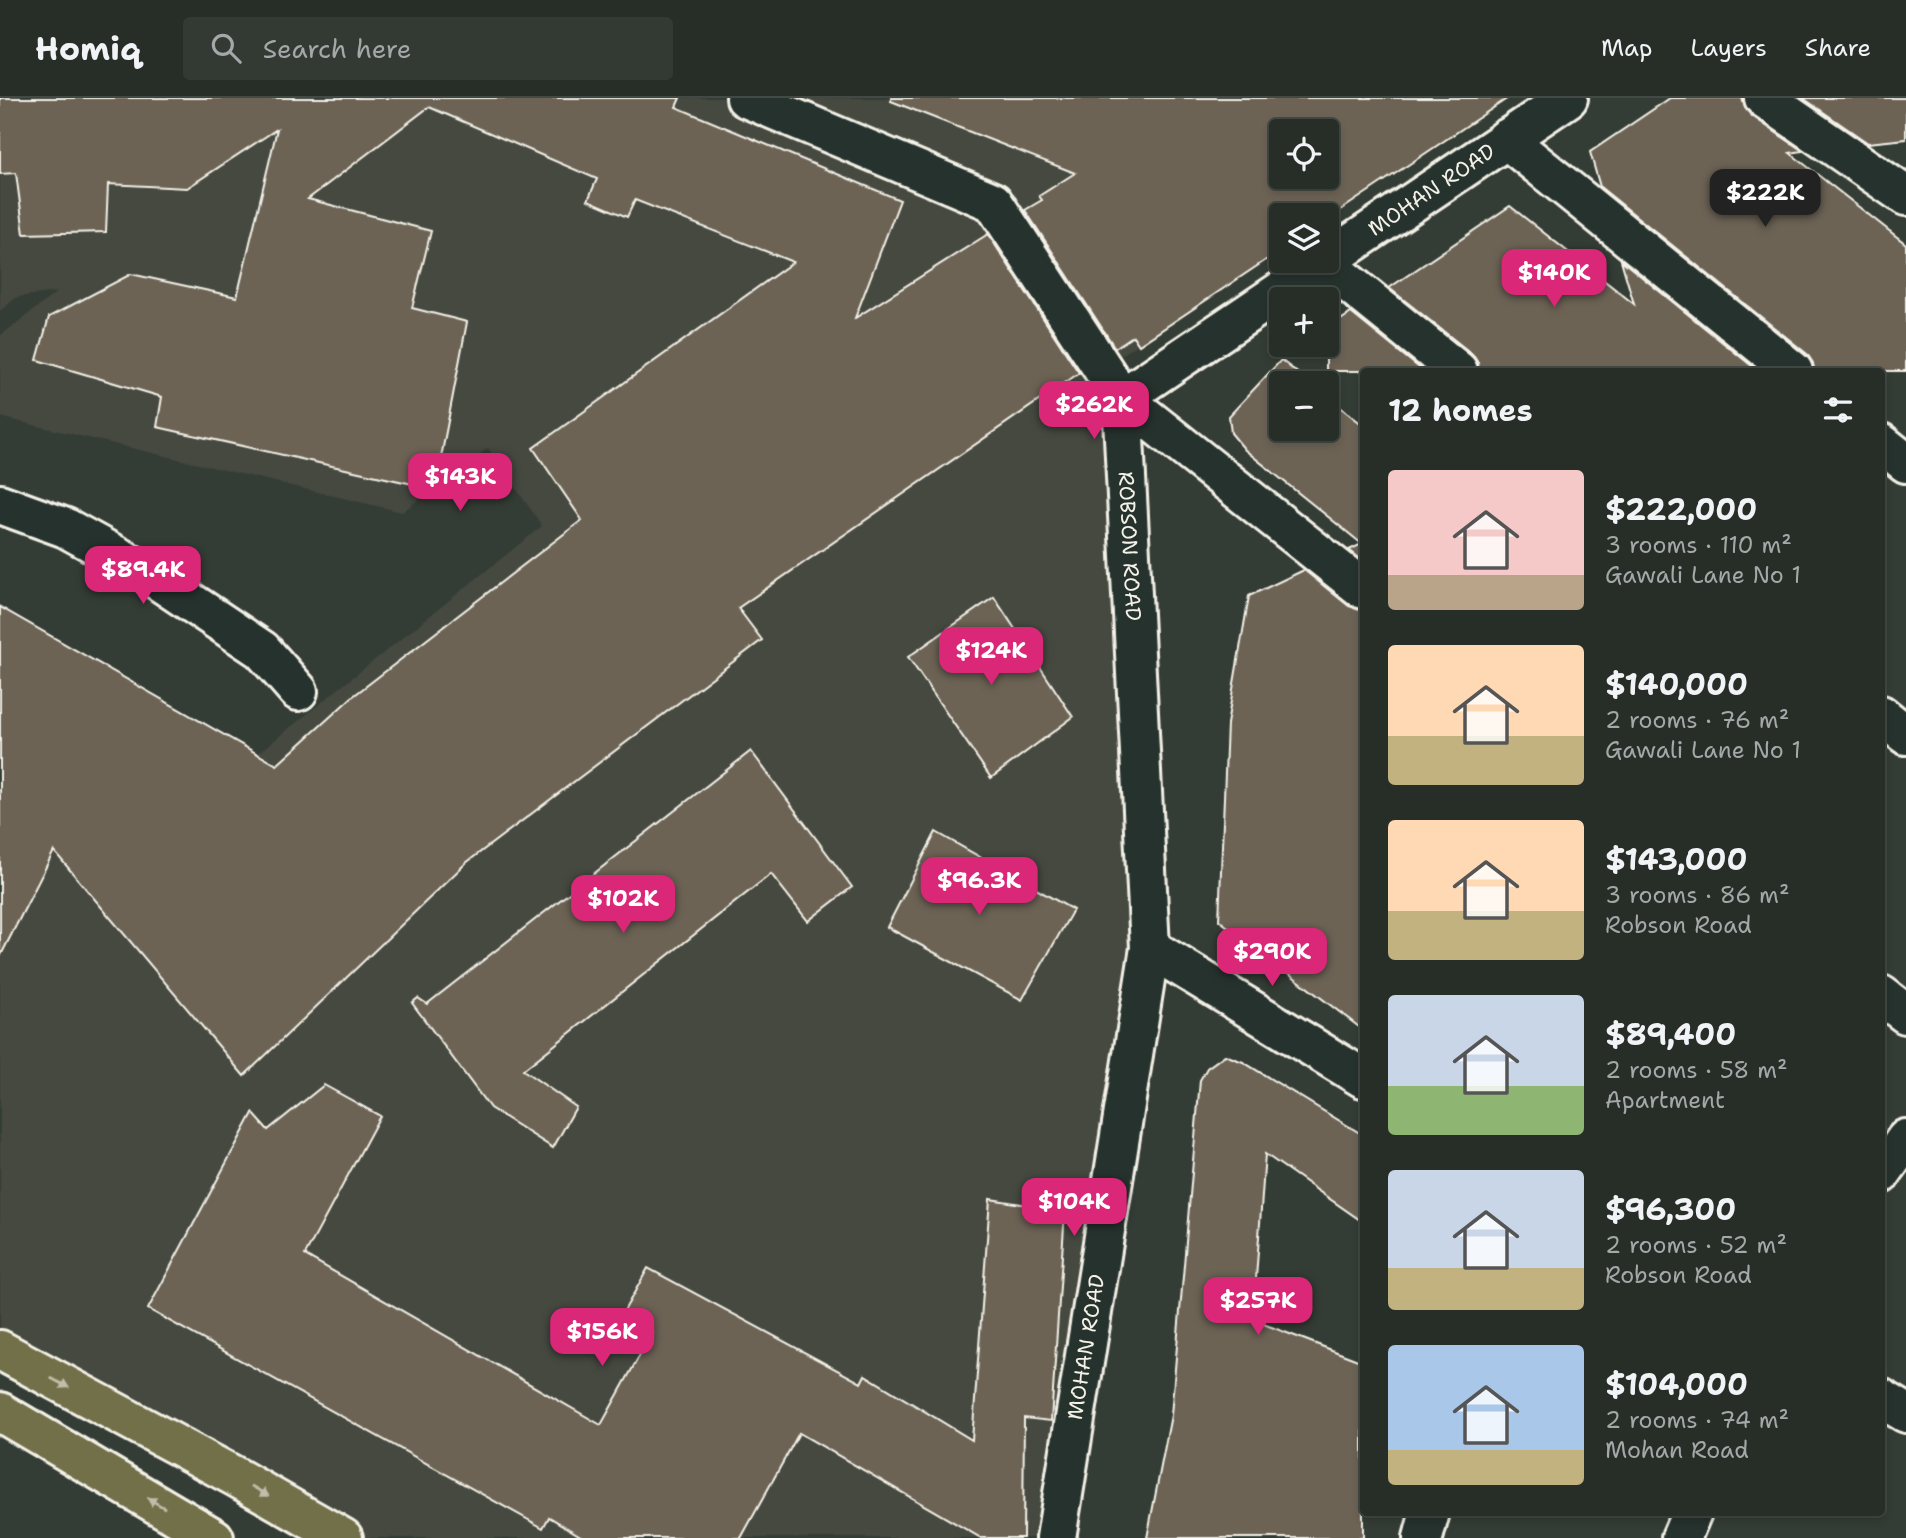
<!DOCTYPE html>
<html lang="en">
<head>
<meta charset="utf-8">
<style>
  :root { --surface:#272e28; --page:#333a34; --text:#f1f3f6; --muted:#a4a8a8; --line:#434a45; --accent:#db2777 }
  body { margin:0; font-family:"Shantell Sans",sans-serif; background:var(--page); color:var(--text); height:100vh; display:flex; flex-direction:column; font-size:26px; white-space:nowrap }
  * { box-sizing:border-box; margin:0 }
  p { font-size:23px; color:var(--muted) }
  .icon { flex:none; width:38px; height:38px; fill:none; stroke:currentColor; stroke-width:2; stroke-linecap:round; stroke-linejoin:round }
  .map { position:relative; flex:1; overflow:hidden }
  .drawer { position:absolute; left:1360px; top:270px; width:525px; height:1148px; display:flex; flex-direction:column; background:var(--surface); border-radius:7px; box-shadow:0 4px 10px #0003,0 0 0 2px var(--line) }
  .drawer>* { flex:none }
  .buttons { position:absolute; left:1269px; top:21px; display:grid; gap:14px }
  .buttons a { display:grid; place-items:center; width:70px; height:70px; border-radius:7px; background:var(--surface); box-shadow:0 4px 10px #0003,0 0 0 2px var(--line); font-size:35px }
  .price { position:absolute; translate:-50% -60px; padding:0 16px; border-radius:14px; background:var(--accent); color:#fff; font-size:23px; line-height:46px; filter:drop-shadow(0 2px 4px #0008) }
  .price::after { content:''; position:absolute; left:50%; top:42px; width:21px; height:16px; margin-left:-10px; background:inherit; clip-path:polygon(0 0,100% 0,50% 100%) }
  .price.on { background:#222; color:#fff }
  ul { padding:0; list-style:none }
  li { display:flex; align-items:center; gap:21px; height:175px; padding:0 28px }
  li span { display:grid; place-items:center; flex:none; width:196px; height:140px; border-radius:7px; color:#555 }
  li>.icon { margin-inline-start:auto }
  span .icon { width:84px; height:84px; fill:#fffc; stroke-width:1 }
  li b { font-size:30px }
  h2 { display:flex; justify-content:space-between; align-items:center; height:84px; padding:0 28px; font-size:30px }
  header { display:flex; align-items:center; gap:42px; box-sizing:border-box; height:98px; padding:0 35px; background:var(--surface); border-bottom:2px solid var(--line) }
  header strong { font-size:33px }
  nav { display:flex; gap:38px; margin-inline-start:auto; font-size:24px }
  .search { width:490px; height:63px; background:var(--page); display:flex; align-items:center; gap:18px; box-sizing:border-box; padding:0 24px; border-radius:7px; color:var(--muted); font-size:26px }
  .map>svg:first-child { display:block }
  .built { fill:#45493f; fill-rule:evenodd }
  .building { fill:#6c6455; stroke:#f4f1e8; stroke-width:2; fill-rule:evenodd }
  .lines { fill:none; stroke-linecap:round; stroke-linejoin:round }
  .minor-casing { stroke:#f4f1e8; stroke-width:44 }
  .tertiary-casing { stroke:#f4f1e8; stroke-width:44 }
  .secondary-casing { stroke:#f4f1e8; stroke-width:44 }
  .primary-casing { stroke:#f4f1e8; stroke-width:44 }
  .minor { stroke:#26332d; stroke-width:38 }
  .tertiary { stroke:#26332d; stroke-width:38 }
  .secondary { stroke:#26332d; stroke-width:38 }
  .primary { stroke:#716f4a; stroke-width:38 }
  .oneway { fill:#c0bda9 }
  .labels { text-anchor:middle; stroke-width:7; stroke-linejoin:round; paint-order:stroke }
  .street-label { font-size:21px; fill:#f4f1e8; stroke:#26332d }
</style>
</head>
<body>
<header>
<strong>Homiq</strong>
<div class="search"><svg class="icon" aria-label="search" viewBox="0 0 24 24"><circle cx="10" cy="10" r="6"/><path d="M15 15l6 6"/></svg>Search here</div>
<nav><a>Map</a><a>Layers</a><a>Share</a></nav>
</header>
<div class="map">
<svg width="1906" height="1440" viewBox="0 0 1906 1440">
  <rect width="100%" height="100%" fill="#343d35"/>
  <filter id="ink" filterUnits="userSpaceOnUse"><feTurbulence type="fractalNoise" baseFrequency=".0143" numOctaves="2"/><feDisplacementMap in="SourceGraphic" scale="14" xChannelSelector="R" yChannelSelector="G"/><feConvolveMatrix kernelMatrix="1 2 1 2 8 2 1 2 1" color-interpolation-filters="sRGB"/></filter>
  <g filter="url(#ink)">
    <!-- built -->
    <path class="built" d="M 0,0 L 1507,0 L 1326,117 L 1281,117 L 1281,151 L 1102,270 L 1150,850 L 1056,1440 L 333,1440 L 0,1255 L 0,860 L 58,745 L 112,772 L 542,428 L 488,350 L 402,414 L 0,319 L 0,238 L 57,194 L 17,199 L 0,213 ZM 1281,33 L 1326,33 L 1326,79 L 1281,79 Z"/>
    <!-- building -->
    <g class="building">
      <path d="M 0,0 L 680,0 L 676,9 L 900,102 L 855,220 L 988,136 L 1079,275 L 738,510 L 762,542 L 466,765 L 244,978 L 54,753 L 0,859 L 0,509 L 277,667 L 352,599 L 582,422 L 533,350 L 793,164 L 635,102 L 627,119 L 588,102 L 597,81 L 429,9 L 308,101 L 431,133 L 412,210 L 467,224 L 435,391 L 157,329 L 162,299 L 37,262 L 49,219 L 131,176 L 237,199 L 277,31 L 187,90 L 108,86 L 106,134 L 24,136 L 16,75 L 0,76 Z"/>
      <path d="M 891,0 L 1508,0 L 1326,122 L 1326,117 L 1281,117 L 1281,152 L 1139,247 L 1133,238 L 1115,250 L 1025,112 L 1042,102 L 1039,98 L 1075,75 L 891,3 ZM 1281,33 L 1326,33 L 1326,79 L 1281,79 Z"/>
      <path d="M 1670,0 L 1742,0 L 1745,10 L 1752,18 L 1803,53 L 1790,55 L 1906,146 L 1906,273 L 1814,273 L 1813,265 L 1807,256 L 1600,89 L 1590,54 Z"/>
      <path d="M 1803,0 L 1906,0 L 1906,41 L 1868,45 Z"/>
      <path d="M 1510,108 L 1634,206 L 1621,162 L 1758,273 L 1479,273 L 1478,265 L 1472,256 L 1389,190 Z"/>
      <path d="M 1351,215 L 1423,273 L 1326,273 L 1326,232 Z"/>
      <path d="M 1281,262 L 1310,285 L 1281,285 L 1281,331 L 1326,331 L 1326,298 L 1363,327 L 1363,463 L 1349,452 L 1362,446 L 1245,352 L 1231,335 L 1229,318 Z"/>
      <path d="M 1304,472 L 1349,508 L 1363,512 L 1363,932 L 1219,822 L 1227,626 L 1249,498 Z"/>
      <path d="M 994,499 L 1073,619 L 991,680 L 908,559 Z"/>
      <path d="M 751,653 L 852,789 L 808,823 L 771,776 L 523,972 L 576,1009 L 553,1050 L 490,1010 L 412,905 L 418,900 L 427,906 Z"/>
      <path d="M 936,734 L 1073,812 L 1022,902 L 887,829 Z"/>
      <path d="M 1225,957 L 1243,964 L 1363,1037 L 1363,1124 L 1265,1056 L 1253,1222 L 1363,1264 L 1363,1440 L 1147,1440 L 1171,1317 L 1200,982 L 1207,970 Z"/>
      <path d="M 324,987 L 380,1018 L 305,1157 L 601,1327 L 652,1235 L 624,1213 L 648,1170 L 861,1285 L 865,1277 L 972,1342 L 990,1101 L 1065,1113 L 1051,1323 L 1024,1320 L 1023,1440 L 981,1440 L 799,1335 L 741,1440 L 584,1440 L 549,1419 L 543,1430 L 148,1211 L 253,1015 L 268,1032 Z"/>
    </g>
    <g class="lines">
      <defs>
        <g id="minor">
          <path d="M 1506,41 L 1793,273"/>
          <path d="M 1324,165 L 1458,273"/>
          <path d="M 1122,300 L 1363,491"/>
          <path d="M 1881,345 L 1906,365"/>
          <path d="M 0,406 L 66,430 L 144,473 L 262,552 L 298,593"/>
          <path d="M 1881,617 L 1906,637"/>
          <path d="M 1150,850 L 1363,980"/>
          <path d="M 1881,897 L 1906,916"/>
          <path d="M 1881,1076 L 1906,1041"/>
          <path d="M 1881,1300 L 1906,1315"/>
          <path d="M 1423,1440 L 1430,1414"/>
          <path d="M 1681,1440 L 1692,1414"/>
        </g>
        <g id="tertiary">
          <path d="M 1764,0 L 1906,98"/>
          <path id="s1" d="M 1122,300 L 1568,0"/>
        </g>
        <g id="secondary">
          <path id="s2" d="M 746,0 L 993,104 L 1122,300 L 1150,850 L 1056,1440"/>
        </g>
        <g id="primary">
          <path d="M 0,1252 L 236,1379 L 343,1440"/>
          <path d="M 0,1314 L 214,1440"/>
        </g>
      </defs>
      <!-- minor casing -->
      <use href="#minor" class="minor-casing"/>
      <!-- tertiary casing -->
      <use href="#tertiary" class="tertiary-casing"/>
      <!-- secondary casing -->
      <use href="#secondary" class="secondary-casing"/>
      <!-- primary casing -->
      <use href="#primary" class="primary-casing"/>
      <!-- minor -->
      <use href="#minor" class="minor"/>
      <!-- tertiary -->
      <use href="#tertiary" class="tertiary"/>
      <!-- secondary -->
      <use href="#secondary" class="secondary"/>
      <!-- primary -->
      <use href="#primary" class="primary"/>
    </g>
    <!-- one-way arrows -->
    <defs><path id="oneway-solid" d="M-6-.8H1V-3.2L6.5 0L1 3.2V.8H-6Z" transform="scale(1.75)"/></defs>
    <g class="oneway">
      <use href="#oneway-solid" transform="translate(60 1285) rotate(28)"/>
      <use href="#oneway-solid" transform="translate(260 1393) rotate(30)"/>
      <use href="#oneway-solid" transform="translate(156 1405) rotate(-150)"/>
    </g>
  </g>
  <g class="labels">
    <!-- street labels -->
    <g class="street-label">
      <text dy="7" stroke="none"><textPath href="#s1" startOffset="373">MOHAN ROAD</textPath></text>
      <text dy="7" stroke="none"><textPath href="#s2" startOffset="651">ROBSON ROAD</textPath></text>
      <text transform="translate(1086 1249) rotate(-81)" y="7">MOHAN ROAD</text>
    </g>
  </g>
</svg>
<div class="buttons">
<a><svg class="icon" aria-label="locate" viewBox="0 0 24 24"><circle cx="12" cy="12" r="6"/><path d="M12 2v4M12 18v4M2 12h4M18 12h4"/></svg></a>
<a><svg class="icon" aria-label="layers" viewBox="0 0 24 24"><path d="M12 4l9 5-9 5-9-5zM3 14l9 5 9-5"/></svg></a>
<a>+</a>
<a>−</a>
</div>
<b class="price on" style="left:1765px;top:131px">$222K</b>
<b class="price" style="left:1554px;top:211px">$140K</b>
<b class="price" style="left:1094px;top:343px">$262K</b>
<b class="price" style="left:460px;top:415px">$143K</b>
<b class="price" style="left:143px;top:508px">$89.4K</b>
<b class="price" style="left:991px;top:589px">$124K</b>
<b class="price" style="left:979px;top:819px">$96.3K</b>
<b class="price" style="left:623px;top:837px">$102K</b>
<b class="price" style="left:1272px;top:890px">$290K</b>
<b class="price" style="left:1074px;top:1140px">$104K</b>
<b class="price" style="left:1258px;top:1239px">$257K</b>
<b class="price" style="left:602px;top:1270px">$156K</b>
<section class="drawer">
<h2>12 homes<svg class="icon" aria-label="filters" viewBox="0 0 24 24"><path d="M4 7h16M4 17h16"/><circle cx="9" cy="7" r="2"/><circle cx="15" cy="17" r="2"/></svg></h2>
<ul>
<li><span style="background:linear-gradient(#f6c9c9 75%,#b9a48a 0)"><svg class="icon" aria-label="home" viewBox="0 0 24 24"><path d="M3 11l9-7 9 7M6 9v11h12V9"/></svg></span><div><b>$222,000</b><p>3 rooms · 110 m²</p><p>Gawali Lane No 1</p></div></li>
<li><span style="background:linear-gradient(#ffd9b3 65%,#c2b280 0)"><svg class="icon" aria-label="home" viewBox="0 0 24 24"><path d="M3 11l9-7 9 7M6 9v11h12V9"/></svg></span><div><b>$140,000</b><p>2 rooms · 76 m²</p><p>Gawali Lane No 1</p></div></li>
<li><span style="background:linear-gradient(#ffd9b3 65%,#c2b280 0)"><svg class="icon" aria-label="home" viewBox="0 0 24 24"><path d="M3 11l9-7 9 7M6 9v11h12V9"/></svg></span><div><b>$143,000</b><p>3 rooms · 86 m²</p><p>Robson Road</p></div></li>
<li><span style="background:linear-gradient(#c9d6e8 65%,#8fb573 0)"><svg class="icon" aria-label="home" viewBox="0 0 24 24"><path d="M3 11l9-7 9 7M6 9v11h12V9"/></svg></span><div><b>$89,400</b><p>2 rooms · 58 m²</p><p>Apartment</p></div></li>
<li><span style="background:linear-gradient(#c9d6e8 70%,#c2b280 0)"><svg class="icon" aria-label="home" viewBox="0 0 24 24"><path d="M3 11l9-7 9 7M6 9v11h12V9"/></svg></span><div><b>$96,300</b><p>2 rooms · 52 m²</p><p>Robson Road</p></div></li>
<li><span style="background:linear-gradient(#a9c7e8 75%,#c2b280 0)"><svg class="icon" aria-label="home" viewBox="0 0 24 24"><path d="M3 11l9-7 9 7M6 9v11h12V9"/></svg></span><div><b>$104,000</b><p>2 rooms · 74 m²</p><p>Mohan Road</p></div></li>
</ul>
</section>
</div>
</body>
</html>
